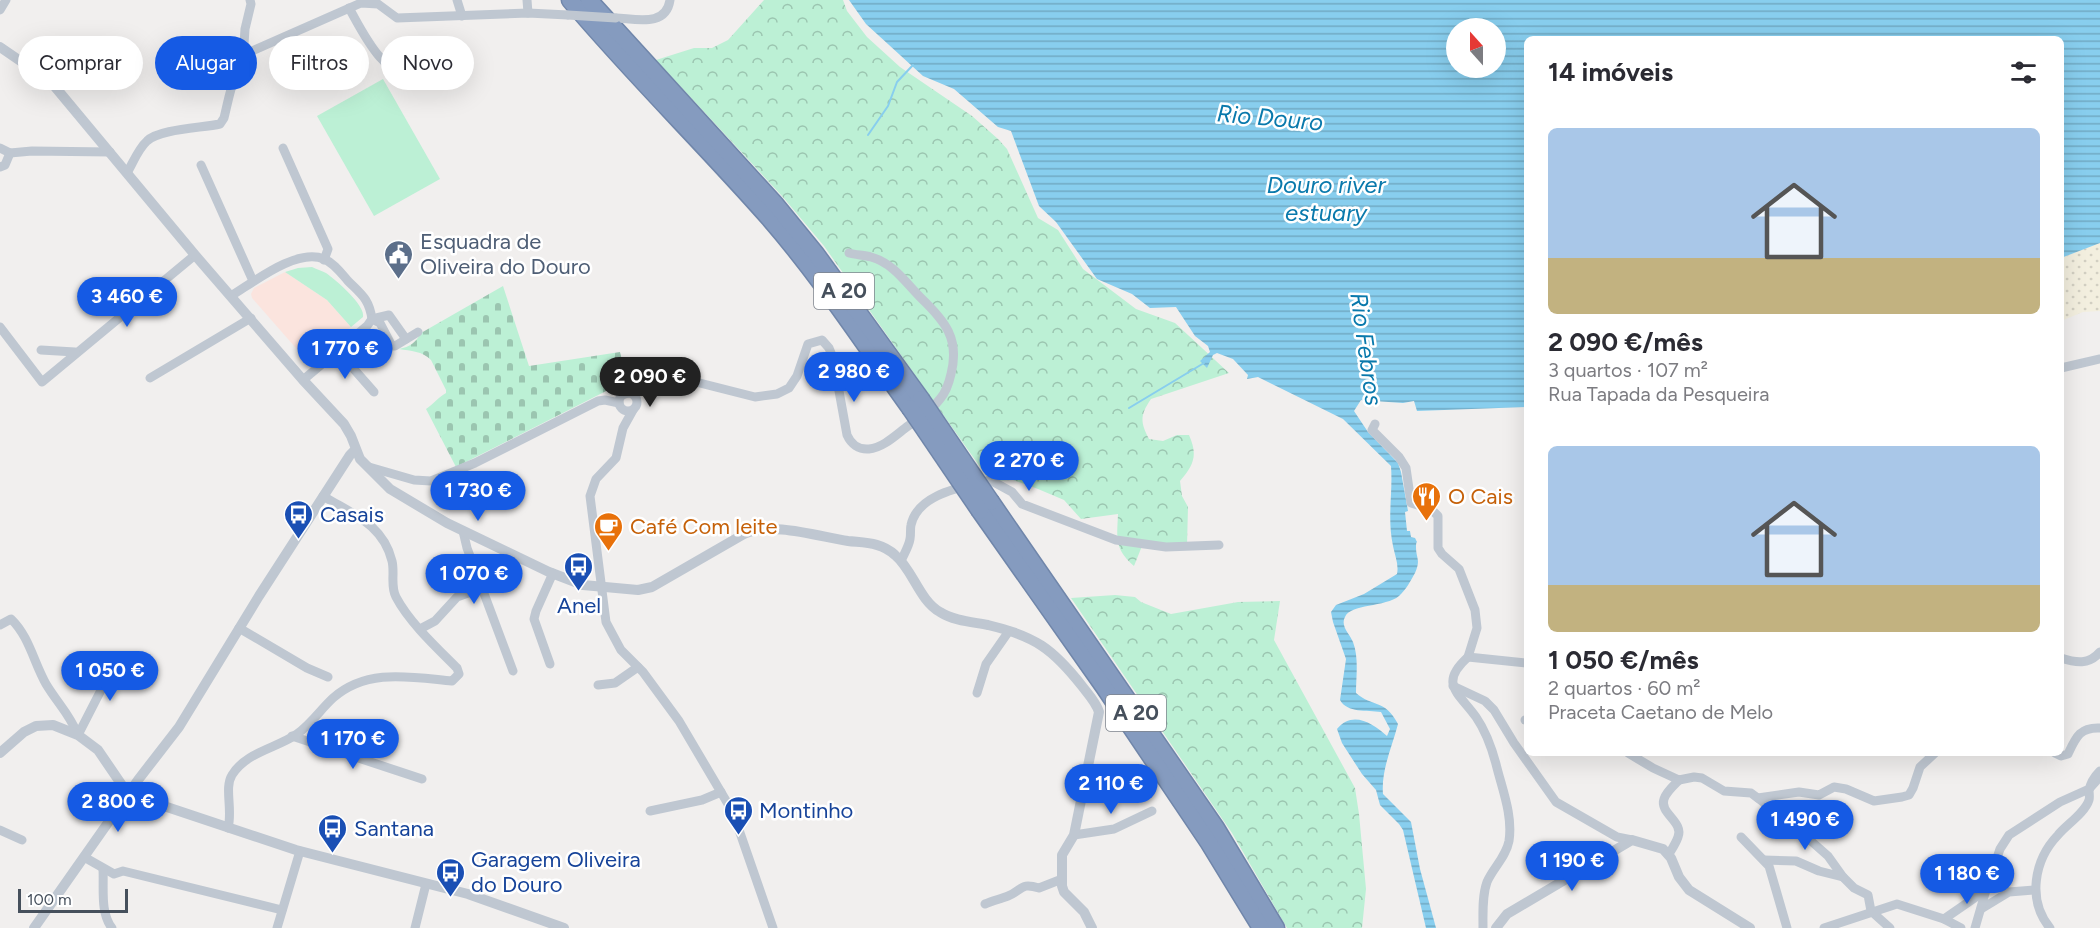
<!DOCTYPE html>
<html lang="pt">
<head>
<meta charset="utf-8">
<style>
  :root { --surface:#fff; --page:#f7f7f7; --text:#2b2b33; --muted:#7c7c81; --accent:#155ae4 }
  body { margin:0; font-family:Figtree,sans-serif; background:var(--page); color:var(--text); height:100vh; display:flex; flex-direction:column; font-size:22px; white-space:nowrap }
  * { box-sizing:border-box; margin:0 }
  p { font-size:20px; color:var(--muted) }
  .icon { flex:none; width:33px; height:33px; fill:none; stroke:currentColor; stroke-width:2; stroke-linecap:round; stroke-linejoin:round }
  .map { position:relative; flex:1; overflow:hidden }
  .drawer { position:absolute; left:1524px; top:36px; width:540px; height:720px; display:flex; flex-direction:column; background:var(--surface); border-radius:9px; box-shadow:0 6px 24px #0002 }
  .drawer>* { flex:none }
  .hud { position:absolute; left:18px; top:36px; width:570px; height:54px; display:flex; gap:12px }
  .needle { width:39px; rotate:339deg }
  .controls { position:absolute; left:1446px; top:18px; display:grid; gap:12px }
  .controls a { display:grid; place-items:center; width:60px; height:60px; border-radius:50%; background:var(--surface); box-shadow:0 6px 24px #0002; font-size:30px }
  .scale { position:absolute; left:18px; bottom:15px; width:110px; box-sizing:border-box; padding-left:6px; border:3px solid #46505c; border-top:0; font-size:16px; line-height:21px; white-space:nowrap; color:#46505c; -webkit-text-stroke:4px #fff; paint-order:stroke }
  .price { position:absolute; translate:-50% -51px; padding:0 14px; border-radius:21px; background:var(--accent); color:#fff; font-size:20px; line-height:39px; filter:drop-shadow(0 2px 3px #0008) }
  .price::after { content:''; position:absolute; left:50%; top:36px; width:18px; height:14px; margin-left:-9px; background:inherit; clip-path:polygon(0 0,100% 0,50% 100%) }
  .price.on { background:#222; color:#fff }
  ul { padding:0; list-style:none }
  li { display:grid; align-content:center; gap:12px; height:318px; padding:0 24px }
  li span { display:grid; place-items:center; height:186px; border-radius:9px; color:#555 }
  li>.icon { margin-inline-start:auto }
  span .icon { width:108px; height:108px; fill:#fffc; stroke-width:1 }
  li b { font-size:26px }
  h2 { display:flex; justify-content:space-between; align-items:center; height:72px; padding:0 24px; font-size:26px }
  .pill { padding:0 21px; border-radius:27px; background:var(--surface); box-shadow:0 6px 24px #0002; font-size:21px; line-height:54px }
  .pill.on { background:var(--accent); color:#fff }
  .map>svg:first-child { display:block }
  .medical { fill:#fbe4de }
  .forest { fill:url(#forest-crowns) }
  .sand { fill:url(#sand-dots) }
  .cemetery { fill:url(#cemetery-stones) }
  .garden { fill:#bcf0d5 }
  .water { fill:url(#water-rules); fill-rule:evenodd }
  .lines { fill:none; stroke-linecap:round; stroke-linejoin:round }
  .stream { stroke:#88ceee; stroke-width:2 }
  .motorway-casing { stroke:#7086aa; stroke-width:19 }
  .minor { stroke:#bfc7d1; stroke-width:9 }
  .tertiary { stroke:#bfc7d1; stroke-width:10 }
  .motorway { stroke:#859bbf; stroke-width:16 }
  .motorway-bridge-casing { stroke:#7086aa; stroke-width:19; stroke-linecap:butt }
  .minor-bridge { stroke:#bfc7d1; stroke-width:9 }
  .motorway-bridge { stroke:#859bbf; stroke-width:16 }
  .labels { text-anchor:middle; stroke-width:5; stroke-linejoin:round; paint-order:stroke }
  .shield { fill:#fff; stroke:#7e848d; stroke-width:1.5 }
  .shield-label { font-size:21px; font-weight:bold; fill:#46505c }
  .service-label { font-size:22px; fill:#4e5e75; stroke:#fff; text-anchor:start }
  .food-label { font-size:22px; fill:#c56008; stroke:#fff; text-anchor:start }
  .transit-label { font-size:22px; fill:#164399; stroke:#fff; text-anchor:start }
  .water-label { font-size:24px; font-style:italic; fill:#0979ac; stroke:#fff }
</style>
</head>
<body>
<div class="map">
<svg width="2100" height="928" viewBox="0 0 2100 928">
  <defs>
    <pattern id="forest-crowns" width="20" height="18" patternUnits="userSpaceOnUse" patternTransform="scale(1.5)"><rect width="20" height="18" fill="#bcf0d5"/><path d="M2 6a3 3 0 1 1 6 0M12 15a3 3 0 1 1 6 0" fill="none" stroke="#9bc5b0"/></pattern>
    <pattern id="sand-dots" width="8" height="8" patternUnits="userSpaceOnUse" patternTransform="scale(1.5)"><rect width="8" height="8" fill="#f3efdf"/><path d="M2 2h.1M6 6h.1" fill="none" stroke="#d2cfc2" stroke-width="1.8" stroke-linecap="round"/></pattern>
    <pattern id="cemetery-stones" width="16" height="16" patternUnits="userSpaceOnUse" patternTransform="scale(1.5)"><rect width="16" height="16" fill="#bcf0d5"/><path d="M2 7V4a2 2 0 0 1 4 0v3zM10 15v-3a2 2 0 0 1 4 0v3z" fill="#9bc5b0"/></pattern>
    <pattern id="water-rules" width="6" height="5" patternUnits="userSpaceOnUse" patternTransform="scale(1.5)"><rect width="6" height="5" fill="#88ceee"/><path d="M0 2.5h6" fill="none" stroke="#71aac4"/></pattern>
  </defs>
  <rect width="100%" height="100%" fill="#f1efee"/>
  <!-- medical -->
  <path class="medical" d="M 285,272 L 327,300 L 351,327 L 309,363 L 252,298 L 251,294 L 254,288 Z"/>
  <!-- forest -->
  <g class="forest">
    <path d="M 764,0 L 843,0 L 847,11 L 867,37 L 900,67 L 972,116 L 998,139 L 1007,149 L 1038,218 L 1058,230 L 1083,269 L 1136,309 L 1175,323 L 1229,373 L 1151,399 C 1140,415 1140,422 1149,439 L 1163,441 L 1177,435 L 1189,435 C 1198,455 1194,465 1180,481 L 1182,496 L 1188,507 L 1187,546 L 1144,541 L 1134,566 C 1114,549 1117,538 1118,514 L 1081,519 L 1064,500 L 1038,489 L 1013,480 L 990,481 L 824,246 L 782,196 L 656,60 L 694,48 L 712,48 L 728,40 Z"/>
    <path d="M 1115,595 L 1135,597 L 1141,602 L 1171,614 L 1238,602 L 1280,601 L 1274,640 L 1355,788 L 1359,814 L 1366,889 L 1362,928 L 1287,928 L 1232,833 L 1071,598 Z"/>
  </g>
  <!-- sand -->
  <path class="sand" d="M 2100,243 L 2100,311 L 2083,312 L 2061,321 L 2061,258 Z"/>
  <!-- cemetery -->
  <path class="cemetery" d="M 503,286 L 529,366 L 620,352 C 623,365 628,374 618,385 L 456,467 L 426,409 C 434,404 437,398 446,393 L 446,390 L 431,360 C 422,351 411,351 399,349 C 410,347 416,342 421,333 Z"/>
  <!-- garden -->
  <g class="garden">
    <path d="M 383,79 L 440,179 L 374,216 L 317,116 Z"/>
    <path d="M 312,267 C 316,269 322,271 326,273 C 336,280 366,306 363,317 L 351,327 L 327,300 L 285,272 L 298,268 Z"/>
  </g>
  <!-- water -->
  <path class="water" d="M 849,0 L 2100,0 L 2100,243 L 2061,258 L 2061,39 L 1527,39 L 1527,407 L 1417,411 L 1414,401 L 1403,403 L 1374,401 L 1373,403 L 1361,400 L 1354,411 L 1368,432 L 1398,463 L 1401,472 L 1408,511 L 1405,512 L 1407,531 L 1410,531 L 1411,537 L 1415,538 C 1419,546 1416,538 1416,547 C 1416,559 1421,559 1415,573 C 1411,580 1406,590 1399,596 C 1386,607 1350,604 1345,617 C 1340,626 1350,634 1353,642 C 1359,658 1356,676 1356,693 C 1373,708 1384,698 1398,724 C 1392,747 1381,770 1383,794 L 1411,822 L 1420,869 L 1436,928 L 1426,928 L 1403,830 L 1399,824 L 1380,805 L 1376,790 L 1362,774 L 1351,757 L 1342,743 L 1337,729 C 1352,710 1373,723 1387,736 L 1390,729 L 1381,712 C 1367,710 1347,713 1340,700 L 1346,659 L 1333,622 L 1331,612 L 1336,605 L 1364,594 L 1397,574 C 1399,565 1395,556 1393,546 C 1387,517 1393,495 1391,466 L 1343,419 L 1258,377 L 1247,379 L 1248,375 L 1233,359 L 1217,353 L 1213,355 L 1207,368 L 1200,361 L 1210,352 L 1208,346 L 1195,336 L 1176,307 L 1150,308 L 1132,294 L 1097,279 L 1056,222 L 1039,206 L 1011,131 L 998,127 L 954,89 L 923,76 L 866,24 ZM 1456,28 L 1496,28 L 1496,68 L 1456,68 Z"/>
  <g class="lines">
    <!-- stream -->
    <g class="stream">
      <path d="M 868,135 L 888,106 L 897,82 L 913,65"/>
      <path d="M 1129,408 L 1204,363"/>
    </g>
    <defs>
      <g id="motorway">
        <path d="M 570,0 C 633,75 704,144 769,218 C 821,278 864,344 910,408"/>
        <path d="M 589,0 L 776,205 L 816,254 L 921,399"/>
        <path d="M 991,502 L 1216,828 L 1276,928"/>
        <path d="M 980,511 L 1104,687 L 1209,843 L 1261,928"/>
      </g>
    </defs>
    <!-- motorway casing -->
    <use href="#motorway" class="motorway-casing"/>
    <!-- minor -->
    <g class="minor">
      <path d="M 457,0 L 462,16"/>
      <path d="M 527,0 L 528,13"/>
      <path d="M 349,8 C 365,36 382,75 418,78"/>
      <path d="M 0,10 L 6,0"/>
      <path d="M 616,18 C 637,19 666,27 670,0"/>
      <path d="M 243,59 L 245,29 L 251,4 L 250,0"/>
      <path d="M 0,148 L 10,153 L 32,151 L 110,152"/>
      <path d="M 283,148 L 328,249 L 324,260"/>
      <path d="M 201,165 L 253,281"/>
      <path d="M 0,167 L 5,165 L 10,153"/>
      <path d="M 127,173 C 133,163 138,149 147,141 C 159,129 202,128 220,124 L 224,118 C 230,94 233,68 252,51 L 361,3 L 378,4 L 397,18 L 528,13 L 568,15"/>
      <path d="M 231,296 C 254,282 296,248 324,259 C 334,263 341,273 348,281 C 362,295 369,299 372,319 L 380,323 L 392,346 L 395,346 L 418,332"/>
      <path d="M 372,319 L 389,315 L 406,339"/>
      <path d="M 0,327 L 42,382 L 195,255"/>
      <path d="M 41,350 L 75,352"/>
      <path d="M 337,350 L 374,392"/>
      <path d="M 2061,368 L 2100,359"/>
      <path d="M 150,378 L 251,318"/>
      <path d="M 303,380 L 367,326 L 372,319"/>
      <circle cx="628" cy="402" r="9"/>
      <path d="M 625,394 L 680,378 L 755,397 L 777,394 L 789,388 L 797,376 L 808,344 L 822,340 L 829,348 L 833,358 L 847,435 C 851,444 859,450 869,449 C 883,448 897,434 908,426 C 919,418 932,410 940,399 C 946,392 949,383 951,374 C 960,339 945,321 921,298 C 906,283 893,263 871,257 C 864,255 856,255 849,253"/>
      <path d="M 633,410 L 623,428 L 616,458 L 596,479 L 590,496 L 606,622 L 621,650 L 643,672 L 679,721 L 728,804 L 738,827 L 773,928"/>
      <path d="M 1375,424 L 1372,430 L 1399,457 L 1406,468 L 1411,503 L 1431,509 L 1438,516 L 1438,548 L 1442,554 L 1459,569 L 1475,610 L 1477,628 L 1468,657"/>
      <path d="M 369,467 L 414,480 L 431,481 L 475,463 L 598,401 L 605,400 L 619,403"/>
      <path d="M 463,531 L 467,548 L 513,671"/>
      <path d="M 901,561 C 904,554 909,546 910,539 C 911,534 910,529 911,525 C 918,493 964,487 990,480 L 1012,492 L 1022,504 L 1116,540 L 1166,547 L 1219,545"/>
      <path d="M 0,625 L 11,619 C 29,636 34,663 46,684 C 58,704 69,713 78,735"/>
      <path d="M 239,628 L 307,668 L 328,677"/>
      <path d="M 420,629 L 435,621 L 457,597 L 482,588"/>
      <path d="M 1468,657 C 1438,684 1459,693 1476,717 C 1485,730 1492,749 1496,764 C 1502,789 1513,815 1509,841 C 1506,857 1493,868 1487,882 C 1482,896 1483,913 1483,928"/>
      <path d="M 1468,657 L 1527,663"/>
      <path d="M 2061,658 C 2076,663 2089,665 2100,652"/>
      <path d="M 550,664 L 534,619 L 536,611 L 553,573"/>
      <path d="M 598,685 L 615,683 L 638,667"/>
      <path d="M 1453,686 L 1485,701 L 1494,710 L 1514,743 L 1556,802 L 1617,837 L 1632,840"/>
      <path d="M 977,693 L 986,664 L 1009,631"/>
      <path d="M 1525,720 L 1527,720"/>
      <path d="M 78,735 L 118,657"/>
      <path d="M 292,736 L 422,779"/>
      <path d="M 1628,753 L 1653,768 L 1679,780"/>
      <path d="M 2055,753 L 2061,756 L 2068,754 C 2076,737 2080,727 2100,728"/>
      <path d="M 1679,780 L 1694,777 L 1702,778 L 1724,791 L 1751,793 L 1763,802 L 1788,828 L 1811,841 L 1828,856 L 1843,877 L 1854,888 L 1868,895 L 1871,911"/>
      <path d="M 1758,798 L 1799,792 L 1819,795 L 1834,787 L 1846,789 L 1874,801 L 1902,797 L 1909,795 L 1913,788 L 1920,767 L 1935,753"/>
      <path d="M 650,811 L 702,800 L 721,792"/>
      <path d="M 228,828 C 233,810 224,788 232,775 C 246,752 277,748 297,734 C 311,724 321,709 333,698 C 367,668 410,677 452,681 L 459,674 L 457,668 C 437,648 409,622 396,597 C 390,586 395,573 392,561 C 383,524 352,514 323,496"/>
      <path d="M 0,830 L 22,840"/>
      <path d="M 1074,835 L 1114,829 L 1152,811"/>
      <path d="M 1741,837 L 1769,866 L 1787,928"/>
      <path d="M 1669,854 C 1672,849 1676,843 1678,837 C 1684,822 1659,813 1664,799 C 1666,792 1674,785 1679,780"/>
      <path d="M 84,857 L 114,874 L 123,871 L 282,910"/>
      <path d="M 1764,860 L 1796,861 L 1819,871 L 1843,877"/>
      <path d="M 103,869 C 104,888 100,913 112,928"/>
      <path d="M 985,904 C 992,901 1000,899 1008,896 C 1023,890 1020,882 1039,888 L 1062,879"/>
      <path d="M 1981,909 L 2009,892 L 2035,890"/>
      <path d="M 1871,911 L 1890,928"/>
      <path d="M 1944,919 L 1986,890"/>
      <path d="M 277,928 L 300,851"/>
      <path d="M 415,928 L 426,884"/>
      <path d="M 1824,928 L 1897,904 L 1944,919 L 1961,928"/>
      <path d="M 1975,928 L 1986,890 L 2000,849 L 2009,835 L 2060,802 L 2089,789 L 2099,778"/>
      <path d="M 2050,928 C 2027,900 2034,860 2058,835 C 2066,825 2085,813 2089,800 C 2090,799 2089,792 2089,791 C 2090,784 2095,776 2100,771"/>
    </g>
    <!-- tertiary -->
    <g class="tertiary">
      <path d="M 0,47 L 51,82 L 195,255 L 303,380 L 344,424 L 351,436 L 360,459 L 390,489 L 447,523 L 549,572 L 583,585 L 638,590 L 652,587 L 744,534 C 771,521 820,537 848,541 C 865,543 881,542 895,555 C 913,570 919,600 940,612 C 954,621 973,622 988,625 C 1035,636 1053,649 1082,686 C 1088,694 1096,702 1099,712 L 1074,835 L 1062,855 L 1062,886 L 1064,892 L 1084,912 L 1092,928"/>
      <path d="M 0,753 L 24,732 L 36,726 L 53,725 L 78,735 L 98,750 L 128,794 L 296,850 L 468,894 L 564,928"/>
      <path d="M 34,928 L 138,780 L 179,727 L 259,596 L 350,455 L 355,450"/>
      <path d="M 1496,928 L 1507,914 L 1632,840 L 1663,849 L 1671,858 L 1679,877 L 1689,890 L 1750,928"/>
    </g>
    <!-- motorway -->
    <use href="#motorway" class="motorway"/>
    <defs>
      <g id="motorway-bridge">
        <path d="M 921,399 L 991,502"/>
        <path d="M 910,408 L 980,511"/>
      </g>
    </defs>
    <!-- motorway-bridge casing -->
    <use href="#motorway-bridge" class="motorway-bridge-casing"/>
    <!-- minor-bridge -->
    <path class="minor-bridge" d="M 568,15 L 616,18"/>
    <!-- motorway-bridge -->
    <use href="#motorway-bridge" class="motorway-bridge"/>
  </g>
  <!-- icons -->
  <defs>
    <symbol id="civic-pin" viewBox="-11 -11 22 30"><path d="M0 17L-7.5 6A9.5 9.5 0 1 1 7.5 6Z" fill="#5c6f8a" stroke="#fff"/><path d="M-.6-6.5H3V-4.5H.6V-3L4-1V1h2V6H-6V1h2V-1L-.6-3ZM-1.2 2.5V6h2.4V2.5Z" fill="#fff"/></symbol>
    <symbol id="restaurant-pin" viewBox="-11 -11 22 30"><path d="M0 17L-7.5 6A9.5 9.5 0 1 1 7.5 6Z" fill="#e8710a" stroke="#fff"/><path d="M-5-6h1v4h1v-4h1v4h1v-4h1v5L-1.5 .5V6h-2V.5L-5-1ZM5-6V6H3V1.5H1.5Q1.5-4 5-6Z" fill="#fff"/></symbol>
    <symbol id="bus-pin" viewBox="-11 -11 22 30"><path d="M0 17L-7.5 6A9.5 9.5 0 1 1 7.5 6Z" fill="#1a4fb4" stroke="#fff"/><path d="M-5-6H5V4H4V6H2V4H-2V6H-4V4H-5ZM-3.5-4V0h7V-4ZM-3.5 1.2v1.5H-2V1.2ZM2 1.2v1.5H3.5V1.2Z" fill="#fff"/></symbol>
    <symbol id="cafe-pin" viewBox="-11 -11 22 30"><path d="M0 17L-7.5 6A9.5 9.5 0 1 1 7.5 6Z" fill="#e8710a" stroke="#fff"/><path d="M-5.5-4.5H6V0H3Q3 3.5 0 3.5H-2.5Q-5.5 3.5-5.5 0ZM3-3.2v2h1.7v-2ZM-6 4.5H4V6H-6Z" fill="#fff"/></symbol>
  </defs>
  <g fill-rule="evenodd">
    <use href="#civic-pin" x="382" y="238" width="33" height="45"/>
    <use href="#restaurant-pin" x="1410" y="480" width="33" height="45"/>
    <use href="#bus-pin" x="282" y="498" width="33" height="45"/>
    <use href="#cafe-pin" x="592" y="510" width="33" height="45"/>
    <use href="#bus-pin" x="562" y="550" width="33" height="45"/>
    <use href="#bus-pin" x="722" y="794" width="33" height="45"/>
    <use href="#bus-pin" x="316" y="812" width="33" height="45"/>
    <use href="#bus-pin" x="434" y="856" width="33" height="45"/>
  </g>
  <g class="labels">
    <!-- shield labels -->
    <g class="shield">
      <rect x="814" y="273" width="60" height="36" rx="4.5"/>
      <rect x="1106" y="695" width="60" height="36" rx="4.5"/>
    </g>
    <g class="shield-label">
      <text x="844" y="298">A 20</text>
      <text x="1136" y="720">A 20</text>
    </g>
    <!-- service labels -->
    <g class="service-label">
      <text x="420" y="249">Esquadra de<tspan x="420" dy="25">Oliveira do Douro</tspan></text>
    </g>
    <!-- food labels -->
    <g class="food-label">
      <text x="1448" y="504">O Cais</text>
      <text x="630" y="534">Café Com leite</text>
    </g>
    <!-- transit labels -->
    <g class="transit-label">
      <text x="320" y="522">Casais</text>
      <text x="579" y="613" text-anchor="middle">Anel</text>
      <text x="759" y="818">Montinho</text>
      <text x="354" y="836">Santana</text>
      <text x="471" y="867">Garagem Oliveira<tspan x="471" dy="25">do Douro</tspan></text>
    </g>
    <!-- water labels -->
    <g class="water-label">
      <text transform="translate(1270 118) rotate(5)" y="8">Rio Douro</text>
      <text x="1326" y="193">Douro river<tspan x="1326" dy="28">estuary</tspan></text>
      <text transform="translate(1366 349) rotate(82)" y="8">Rio Febros</text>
    </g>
  </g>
</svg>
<div class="controls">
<a><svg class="needle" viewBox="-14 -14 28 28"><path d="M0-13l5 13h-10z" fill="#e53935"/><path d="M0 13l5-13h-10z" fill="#7c7c81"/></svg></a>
</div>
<div class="scale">100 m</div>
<b class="price" style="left:127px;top:328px">3 460 €</b>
<b class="price" style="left:345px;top:380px">1 770 €</b>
<b class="price" style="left:854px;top:403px">2 980 €</b>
<b class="price on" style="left:650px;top:408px">2 090 €</b>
<b class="price" style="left:1029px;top:492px">2 270 €</b>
<b class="price" style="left:478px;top:522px">1 730 €</b>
<b class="price" style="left:474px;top:605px">1 070 €</b>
<b class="price" style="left:110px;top:702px">1 050 €</b>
<b class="price" style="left:353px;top:770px">1 170 €</b>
<b class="price" style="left:1111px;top:815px">2 110 €</b>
<b class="price" style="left:118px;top:833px">2 800 €</b>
<b class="price" style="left:1805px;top:851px">1 490 €</b>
<b class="price" style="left:1572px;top:892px">1 190 €</b>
<b class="price" style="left:1967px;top:905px">1 180 €</b>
<div class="hud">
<a class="pill">Comprar</a>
<a class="pill on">Alugar</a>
<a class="pill">Filtros</a>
<a class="pill">Novo</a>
</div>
<section class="drawer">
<h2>14 imóveis<svg class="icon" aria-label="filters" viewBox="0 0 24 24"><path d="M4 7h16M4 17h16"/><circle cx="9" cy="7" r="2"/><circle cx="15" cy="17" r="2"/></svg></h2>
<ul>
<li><span style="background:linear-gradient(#a9c7e8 70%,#c2b280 0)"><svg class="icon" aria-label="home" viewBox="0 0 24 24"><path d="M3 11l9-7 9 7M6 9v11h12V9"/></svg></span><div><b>2 090 €/mês</b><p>3 quartos · 107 m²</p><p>Rua Tapada da Pesqueira</p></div></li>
<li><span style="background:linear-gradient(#a9c7e8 75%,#c2b280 0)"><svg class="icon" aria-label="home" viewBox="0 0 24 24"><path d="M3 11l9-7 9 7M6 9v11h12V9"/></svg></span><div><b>1 050 €/mês</b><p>2 quartos · 60 m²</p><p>Praceta Caetano de Melo</p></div></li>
</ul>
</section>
</div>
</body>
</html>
